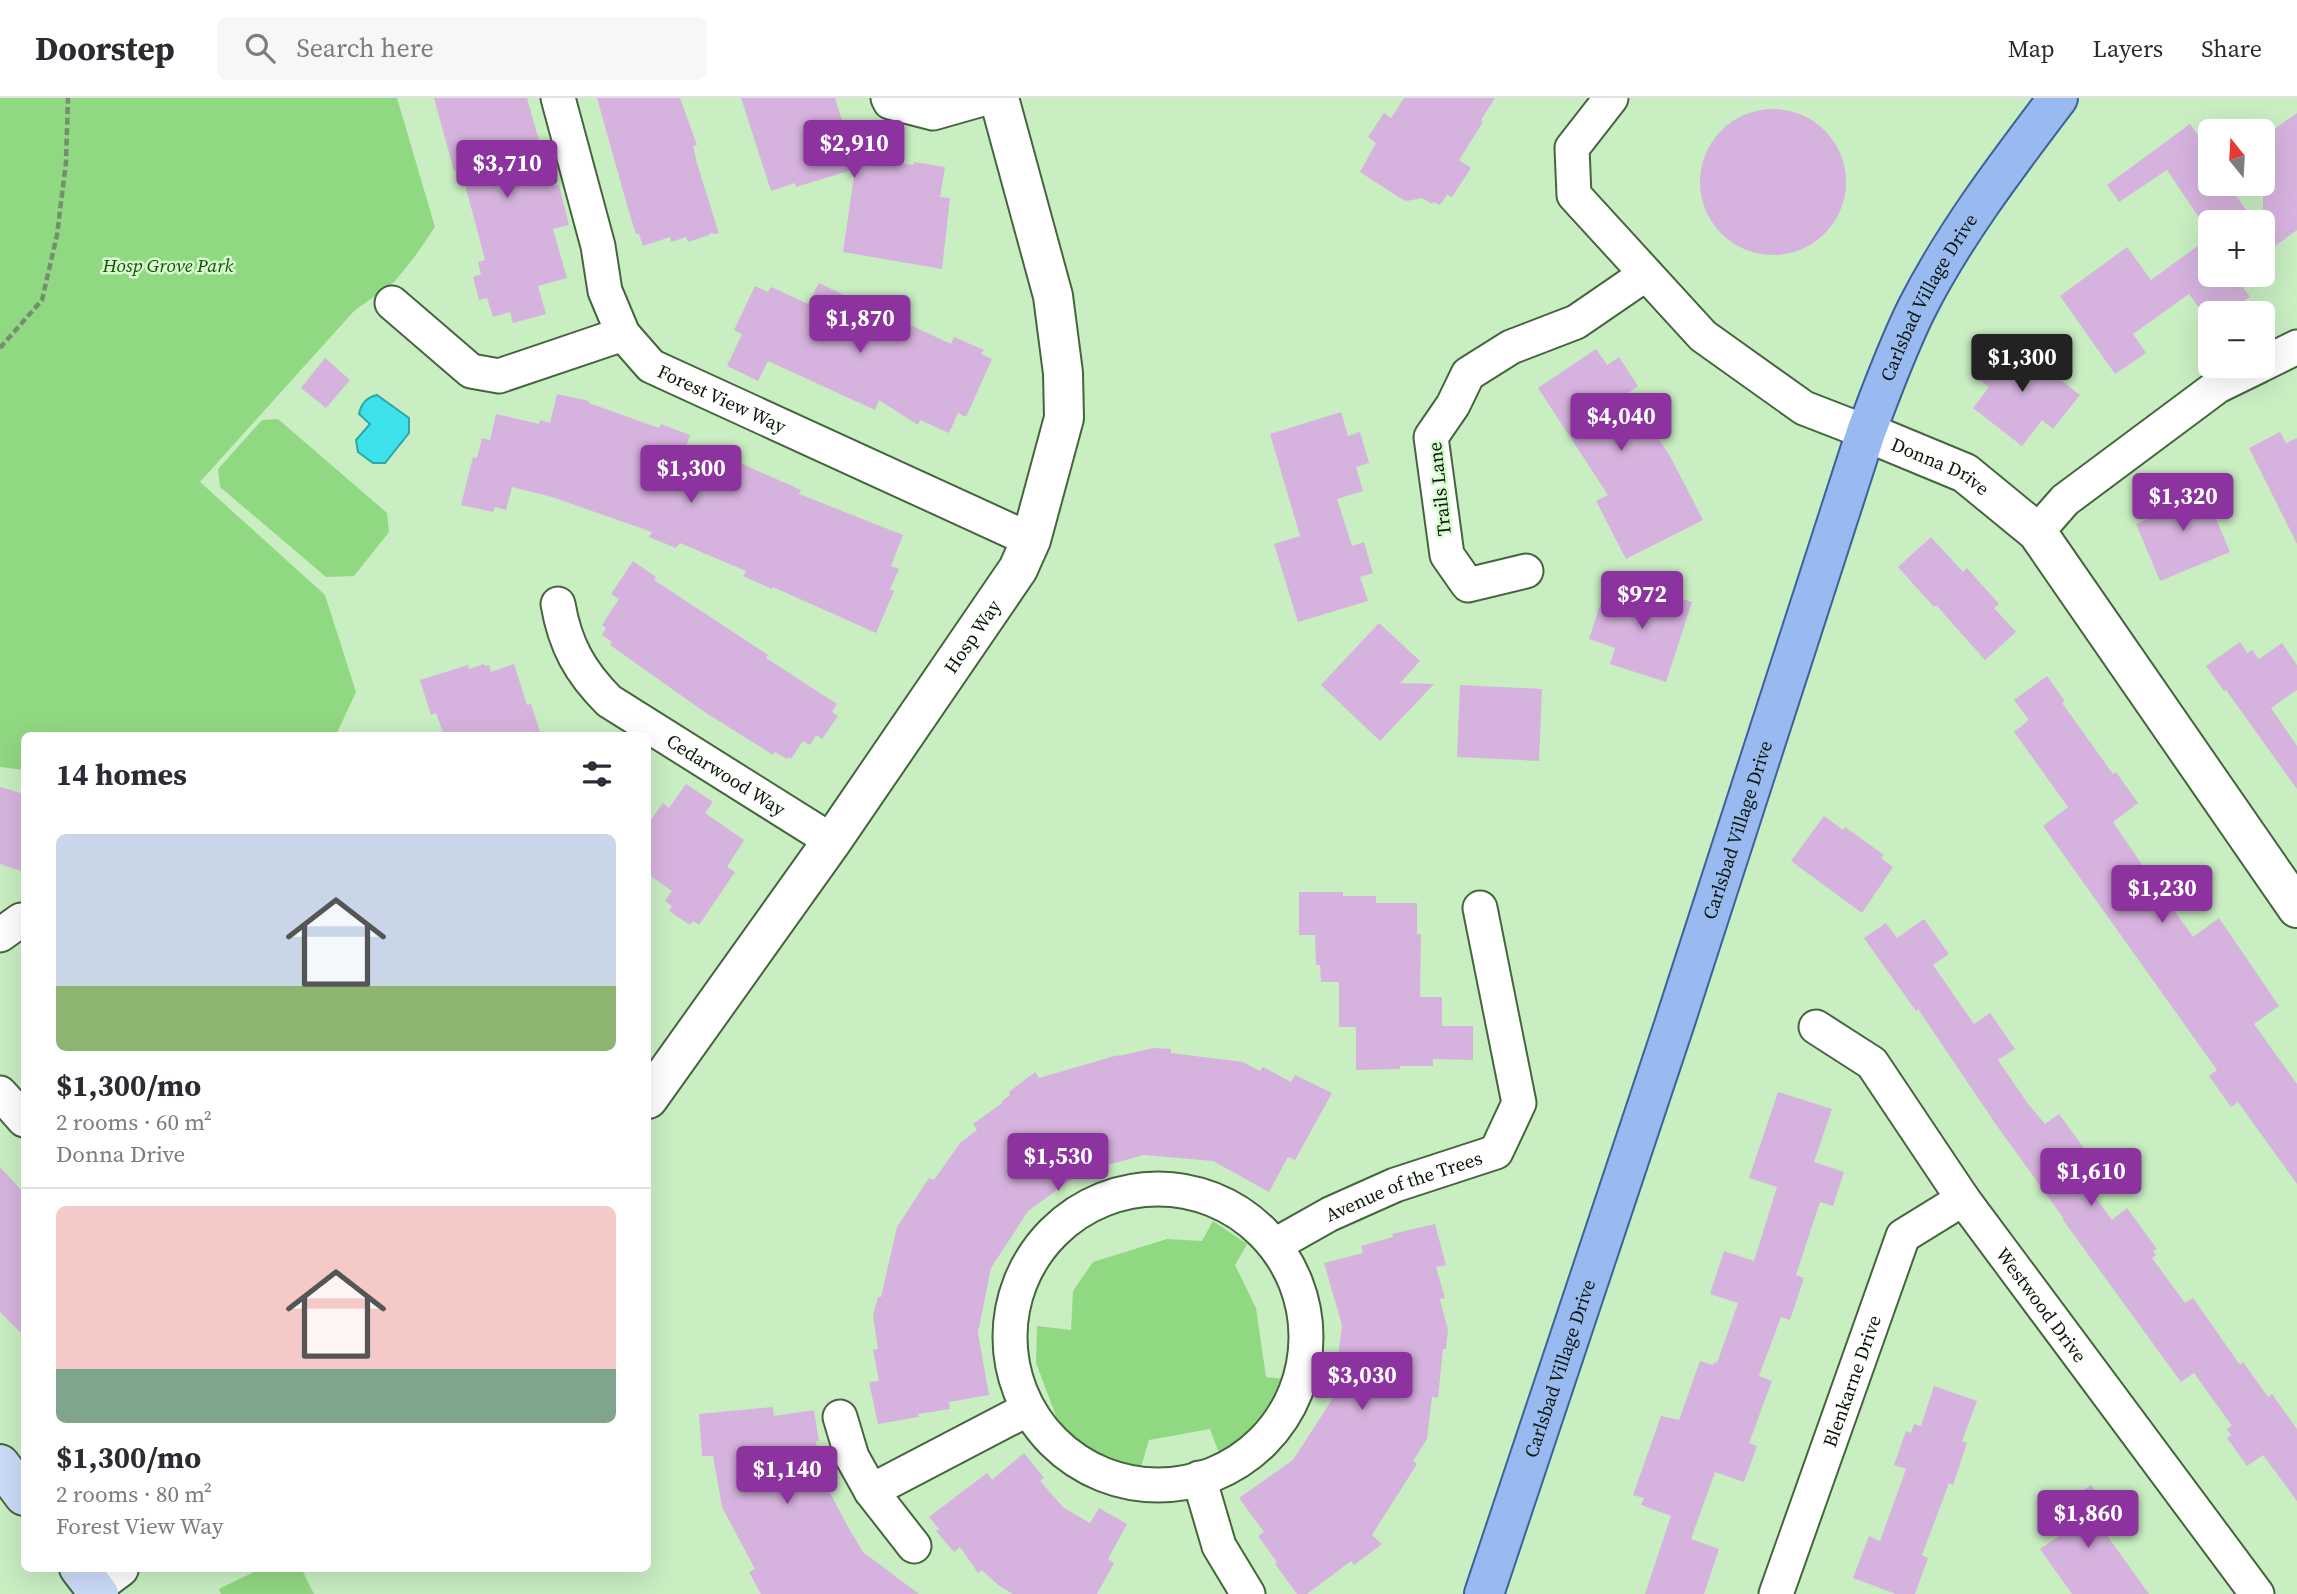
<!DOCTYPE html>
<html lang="en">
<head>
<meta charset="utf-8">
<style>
  :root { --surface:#fff; --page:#f7f7f7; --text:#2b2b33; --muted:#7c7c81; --line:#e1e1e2; --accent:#8c339f }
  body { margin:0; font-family:"Source Serif 4",serif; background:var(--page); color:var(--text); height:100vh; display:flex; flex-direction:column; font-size:26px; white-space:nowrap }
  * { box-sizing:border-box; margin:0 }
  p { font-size:23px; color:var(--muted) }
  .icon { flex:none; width:38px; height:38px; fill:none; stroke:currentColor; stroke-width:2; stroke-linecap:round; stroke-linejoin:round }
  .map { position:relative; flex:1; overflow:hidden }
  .drawer { position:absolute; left:21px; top:634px; width:630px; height:840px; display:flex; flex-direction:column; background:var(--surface); border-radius:10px; box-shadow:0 7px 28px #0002 }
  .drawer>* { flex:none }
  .needle { width:46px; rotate:342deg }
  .fabs { position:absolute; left:2198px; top:21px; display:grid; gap:14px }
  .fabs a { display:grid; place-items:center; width:77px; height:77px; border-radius:10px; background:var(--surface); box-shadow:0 7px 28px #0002; font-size:35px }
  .price { position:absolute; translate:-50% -60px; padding:0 16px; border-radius:7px; background:var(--accent); color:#fff; font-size:23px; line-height:46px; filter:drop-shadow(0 2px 4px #0008) }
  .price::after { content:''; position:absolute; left:50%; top:42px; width:21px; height:16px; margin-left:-10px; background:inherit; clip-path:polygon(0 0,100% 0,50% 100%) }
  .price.on { background:#222; color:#fff }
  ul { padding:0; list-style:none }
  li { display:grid; align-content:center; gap:14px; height:371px; padding:0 35px }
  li+li { border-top:2px solid var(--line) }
  li span { display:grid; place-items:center; height:217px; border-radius:10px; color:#555 }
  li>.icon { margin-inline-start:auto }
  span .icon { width:126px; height:126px; fill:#fffc; stroke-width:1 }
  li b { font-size:30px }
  h2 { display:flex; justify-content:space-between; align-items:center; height:84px; padding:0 35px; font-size:30px }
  header { display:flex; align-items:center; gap:42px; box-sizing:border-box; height:98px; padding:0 35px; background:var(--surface); border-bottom:2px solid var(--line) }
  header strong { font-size:33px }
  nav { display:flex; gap:38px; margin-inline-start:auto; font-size:24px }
  .search { width:490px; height:63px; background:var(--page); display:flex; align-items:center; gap:18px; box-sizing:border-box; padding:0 24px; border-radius:10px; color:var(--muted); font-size:26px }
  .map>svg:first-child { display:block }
  .green { fill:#91d882 }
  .water { fill:#3de1e9; stroke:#2ea5a6; stroke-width:2 }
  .building { fill:#d6b3de }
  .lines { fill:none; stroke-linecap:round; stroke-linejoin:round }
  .minor-casing { stroke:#46653f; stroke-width:37 }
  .tertiary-casing { stroke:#46653f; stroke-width:42 }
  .secondary-casing { stroke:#46653f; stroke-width:42 }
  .primary-casing { stroke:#3b6399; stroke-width:42 }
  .path { stroke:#748e6e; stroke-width:4.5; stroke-dasharray:7 3.5; stroke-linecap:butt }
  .minor { stroke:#fff; stroke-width:33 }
  .tertiary { stroke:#fff; stroke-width:38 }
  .secondary { stroke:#ccdcf8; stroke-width:38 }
  .primary { stroke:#99b9f1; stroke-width:38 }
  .labels { text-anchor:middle; stroke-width:5; stroke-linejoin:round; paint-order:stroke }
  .park-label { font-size:19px; font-style:italic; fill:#154d05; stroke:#d6fbce }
  .street-label { font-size:19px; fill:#0b1808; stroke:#d6fbce }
</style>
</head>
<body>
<header>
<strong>Doorstep</strong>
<div class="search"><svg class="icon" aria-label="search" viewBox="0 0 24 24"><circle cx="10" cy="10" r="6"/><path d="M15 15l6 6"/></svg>Search here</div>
<nav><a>Map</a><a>Layers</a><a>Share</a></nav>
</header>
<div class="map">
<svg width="2297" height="1496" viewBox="0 0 2297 1496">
  <rect width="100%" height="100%" fill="#c9eec2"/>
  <!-- green -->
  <g class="green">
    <path d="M 0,0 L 397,0 L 435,129 L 413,161 L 394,184 L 354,213 L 200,384 L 325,497 L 356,594 L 336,637 L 24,637 L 24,672 L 0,669 Z"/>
    <path d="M 278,321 L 387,415 L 389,434 L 354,478 L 326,479 L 220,389 L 218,371 L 262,322 Z"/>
    <path d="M 1213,1123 L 1247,1146 L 1235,1167 L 1256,1210 L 1266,1279 L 1284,1281 L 1277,1306 L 1245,1344 L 1220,1358 L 1210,1331 L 1149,1342 L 1140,1372 L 1097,1361 L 1059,1326 L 1036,1265 L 1037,1228 L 1071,1232 L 1073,1193 L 1093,1164 L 1167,1141 L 1202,1143 Z"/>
    <path d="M 262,1470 L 301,1470 L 314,1496 L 221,1496 L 219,1491 Z"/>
  </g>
  <!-- water -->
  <path class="water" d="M 377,297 L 409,320 L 409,335 L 385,365 L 373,365 L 358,354 L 356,342 L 370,326 L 359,316 C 361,306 367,299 377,297 Z"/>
  <!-- building -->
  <g class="building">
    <path d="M 434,0 L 527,0 L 552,88 L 559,87 L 569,127 L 553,131 L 567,180 L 538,188 L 546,216 L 513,225 L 510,214 L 493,219 L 487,200 L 479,202 L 473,179 L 481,176 L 478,164 L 485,162 L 461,71 L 454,73 Z"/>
    <path d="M 597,0 L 680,0 L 697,47 L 693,48 L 697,65 L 719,136 L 710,135 L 709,137 L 688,144 L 686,139 L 671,144 L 670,139 L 643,148 L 639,136 L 636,136 L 629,114 Z"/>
    <path d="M 741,0 L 835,0 L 856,66 L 857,59 L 913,67 L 914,64 L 945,69 L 940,99 L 950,100 L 942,171 L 843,154 L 855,71 L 796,89 L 795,85 L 771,93 Z"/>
    <path d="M 1404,0 L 1495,0 L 1481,22 L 1483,24 L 1459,62 L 1471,70 L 1452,99 L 1447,97 L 1440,107 L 1434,104 L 1432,106 L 1422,100 L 1407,103 L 1400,100 L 1360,74 L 1376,45 L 1368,39 L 1384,15 L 1391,20 Z"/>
    <circle cx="1773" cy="84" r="73"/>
    <path d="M 2297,15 L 2297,132 L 2263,157 L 2263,39 Z"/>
    <path d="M 2190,26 L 2210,55 L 2210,86 L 2227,86 L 2255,124 L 2202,124 L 2167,72 L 2119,104 L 2107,87 Z"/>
    <path d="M 2210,139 L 2210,177 L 2234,177 L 2250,199 L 2227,215 L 2203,215 L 2189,196 L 2133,236 L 2146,255 L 2115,276 L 2060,198 L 2127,149 L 2151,182 Z"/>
    <path d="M 819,185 L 844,197 L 842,202 L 887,224 L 891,218 L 951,246 L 954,239 L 984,252 L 981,256 L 992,261 L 966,319 L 958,315 L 949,335 L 920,322 L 918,327 L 879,302 L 875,312 L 768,263 L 758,283 L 727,268 L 742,236 L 734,232 L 755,188 L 768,194 L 771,189 L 808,206 Z"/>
    <path d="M 2006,243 L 2018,252 L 2020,250 L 2080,297 L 2053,331 L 2042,322 L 2022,348 L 1973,310 L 1989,289 L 1977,280 Z"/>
    <path d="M 1596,251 L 1607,267 L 1619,259 L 1638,288 L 1628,295 L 1670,358 L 1703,422 L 1626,461 L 1596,403 L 1608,397 L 1538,290 Z"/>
    <path d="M 325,260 L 350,282 L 326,310 L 301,290 Z"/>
    <path d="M 557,296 L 589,303 L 589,305 L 659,330 L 661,326 L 690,337 L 679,368 L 724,383 L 733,362 L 801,392 L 799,396 L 903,437 L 891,468 L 899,471 L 890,491 L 894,493 L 876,535 L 773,489 L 772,491 L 743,478 L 746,473 L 680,445 L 676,450 L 649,439 L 652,434 L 552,399 L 512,389 L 506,412 L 495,409 L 493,414 L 461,407 L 473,359 L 477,360 L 482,340 L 490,342 L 496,316 L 539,326 L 540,322 L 550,325 Z"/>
    <path d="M 1341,314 L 1348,338 L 1360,334 L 1369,365 L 1356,369 L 1363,393 L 1337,401 L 1352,448 L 1364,444 L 1373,475 L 1360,479 L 1368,503 L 1298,524 L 1274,446 L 1300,438 L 1270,336 Z"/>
    <path d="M 2280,334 L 2286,345 L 2297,340 L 2297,446 L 2249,350 Z"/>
    <path d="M 2200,383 L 2230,454 L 2160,483 L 2136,426 L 2166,413 L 2161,400 Z"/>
    <path d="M 1931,439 L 1963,474 L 1967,470 L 1999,506 L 1994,510 L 2016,534 L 1985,562 L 1936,507 L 1934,509 L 1898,469 Z"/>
    <path d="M 633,463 L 656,479 L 654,482 L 768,557 L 766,560 L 837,606 L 832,614 L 838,618 L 822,641 L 816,637 L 810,647 L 803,643 L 791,661 L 788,659 L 787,661 L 775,654 L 773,657 L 706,615 L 610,547 L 612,544 L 602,537 L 606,530 L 602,527 L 619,501 L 611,496 Z"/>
    <path d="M 1640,488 L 1692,504 L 1666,584 L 1610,566 L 1615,550 L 1589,541 L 1605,492 L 1650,507 Z"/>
    <path d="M 1379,525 L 1420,563 L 1400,585 L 1434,586 L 1380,643 L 1321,587 Z"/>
    <path d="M 2240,544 L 2247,555 L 2252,552 L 2259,561 L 2282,545 L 2297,567 L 2297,592 L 2271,610 L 2297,648 L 2297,691 L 2226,592 L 2224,593 L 2206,568 Z"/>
    <path d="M 484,566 L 485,568 L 489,567 L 491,574 L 514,566 L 527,607 L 531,606 L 541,637 L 444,637 L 436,615 L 431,617 L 420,582 L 468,567 L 469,571 Z"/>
    <path d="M 2047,578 L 2065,603 L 2062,605 L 2113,676 L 2116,674 L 2138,705 L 2113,724 L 2143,768 L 2193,839 L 2219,820 L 2279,908 L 2254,926 L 2297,986 L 2297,1086 L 2238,1004 L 2231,1009 L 2209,978 L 2217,972 L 2043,728 L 2068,709 L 2014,634 L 2029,622 L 2014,602 Z"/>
    <path d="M 1460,587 L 1542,591 L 1539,663 L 1457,659 Z"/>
    <path d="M 686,686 L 713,704 L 705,715 L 744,742 L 727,769 L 735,774 L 699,827 L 693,823 L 690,827 L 669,813 L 672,808 L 665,803 L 672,793 L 648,776 L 648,726 L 663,705 L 669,710 Z"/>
    <path d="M 0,689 L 24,696 L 24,774 L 0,766 Z"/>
    <path d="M 1824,718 L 1843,732 L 1845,729 L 1884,757 L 1881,760 L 1893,769 L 1862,815 L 1791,763 Z"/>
    <path d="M 1299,794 L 1343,794 L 1343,798 L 1376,798 L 1376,805 L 1417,805 L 1417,836 L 1421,836 L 1420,899 L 1442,899 L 1442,928 L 1473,928 L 1473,962 L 1433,961 L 1433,968 L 1400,968 L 1400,971 L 1356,972 L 1356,929 L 1339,929 L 1339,884 L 1321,884 L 1320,867 L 1316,867 L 1315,837 L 1299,837 Z"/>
    <path d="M 1924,821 L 1949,856 L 1933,867 L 1974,926 L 1990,915 L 2015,951 L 1998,962 L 2028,1006 L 2045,1026 L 2059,1016 L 2086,1053 L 2070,1065 L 2112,1122 L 2127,1110 L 2157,1151 L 2153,1153 L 2156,1157 L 2152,1160 L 2185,1205 L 2193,1200 L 2240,1267 L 2243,1264 L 2268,1299 L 2272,1296 L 2297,1331 L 2297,1403 L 2263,1357 L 2247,1368 L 2227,1340 L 2231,1337 L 2227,1331 L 2232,1328 L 2194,1275 L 2181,1284 L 2063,1122 L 2064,1121 L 1997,1028 L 1918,911 L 1916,913 L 1864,840 L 1886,825 L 1897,840 Z"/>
    <path d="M 1153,950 L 1171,951 L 1171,955 L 1243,964 L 1260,973 L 1263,969 L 1291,984 L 1295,977 L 1332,995 L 1295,1062 L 1288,1059 L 1269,1094 L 1213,1063 L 1144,1057 L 1082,1074 L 1028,1113 L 991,1170 L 978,1235 L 989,1297 L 949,1304 L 950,1311 L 918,1316 L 919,1319 L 878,1326 L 869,1284 L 879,1283 L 873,1252 L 878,1251 L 873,1217 L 878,1199 L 881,1199 L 897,1129 L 929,1080 L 934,1082 L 960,1045 L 977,1032 L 973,1026 L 1002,1005 L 1001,1004 L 1010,997 L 1009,994 L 1035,974 L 1039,980 L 1118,957 L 1119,958 Z"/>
    <path d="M 1778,994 L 1832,1011 L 1814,1064 L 1844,1074 L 1833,1108 L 1820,1104 L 1796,1177 L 1804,1180 L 1790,1222 L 1781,1219 L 1759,1278 L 1772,1283 L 1749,1345 L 1757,1348 L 1744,1384 L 1715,1374 L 1691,1441 L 1719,1451 L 1704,1496 L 1645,1496 L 1671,1418 L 1641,1407 L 1644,1400 L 1633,1397 L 1661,1318 L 1679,1322 L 1700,1263 L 1713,1267 L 1714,1264 L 1717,1265 L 1738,1205 L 1710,1196 L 1724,1153 L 1754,1163 L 1777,1089 L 1749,1080 Z"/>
    <path d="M 0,1069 L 24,1095 L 24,1238 L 0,1214 Z"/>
    <path d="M 1435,1126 L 1446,1167 L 1436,1169 L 1445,1200 L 1440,1201 L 1448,1232 L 1446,1251 L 1443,1251 L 1438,1300 L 1432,1299 L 1427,1341 L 1413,1363 L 1417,1366 L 1372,1437 L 1382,1446 L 1354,1467 L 1351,1463 L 1307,1496 L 1297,1496 L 1275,1466 L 1277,1464 L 1258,1438 L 1264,1434 L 1239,1400 L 1293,1362 L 1333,1300 L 1342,1227 L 1324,1165 L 1363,1155 L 1361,1148 L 1393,1139 L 1392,1136 Z"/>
    <path d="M 1934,1288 L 1977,1303 L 1962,1343 L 1967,1345 L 1953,1387 L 1949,1385 L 1922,1457 L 1928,1460 L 1915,1496 L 1896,1496 L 1853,1480 L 1869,1438 L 1880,1443 L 1906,1371 L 1894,1367 L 1906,1333 L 1911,1335 L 1914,1326 L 1921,1328 Z"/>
    <path d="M 773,1309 L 774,1318 L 814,1312 L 819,1343 L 816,1343 L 820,1376 L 847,1427 L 863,1454 L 919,1496 L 761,1496 L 749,1474 L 755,1471 L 722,1409 L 713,1358 L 702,1358 L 699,1316 Z"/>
    <path d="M 1024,1355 L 1044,1380 L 1040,1383 L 1064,1410 L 1090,1425 L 1099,1410 L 1127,1426 L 1108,1461 L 1114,1465 L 1097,1496 L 1013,1496 L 998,1487 L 982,1472 L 978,1475 L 960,1449 L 954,1454 L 936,1433 L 939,1431 L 929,1419 L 987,1375 L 992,1382 Z"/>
    <path d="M 2091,1387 L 2109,1413 L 2096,1422 L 2149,1496 L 2072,1496 L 2040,1451 L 2059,1438 L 2045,1419 Z"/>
  </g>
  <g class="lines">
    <defs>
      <g id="minor">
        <path id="s1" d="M 558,0 L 598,148 L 605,193 L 623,236 L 651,268 L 1031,442"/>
        <path d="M 888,0 L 890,4 L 933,15 L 986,0"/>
        <path d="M 1611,0 L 1572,50 L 1574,97 L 1703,238 L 1804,310 L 1866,334"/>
        <path d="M 392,205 L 471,273 L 499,278 L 623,236"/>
        <path d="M 2263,266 L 2297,249"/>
        <path d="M 2037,434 L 2065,402 L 2218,288 L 2259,268"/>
        <path d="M 1526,473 L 1468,487 L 1447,457 L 1431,339 L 1453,307 L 1468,276 L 1511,249 L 1576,224 L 1646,176"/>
        <path id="s2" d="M 558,506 C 565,547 580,574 609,603 L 832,743"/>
        <path d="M 0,837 L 21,822 L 24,823"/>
        <path id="s3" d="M 1816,929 L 1872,965 L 1963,1101 L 2257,1496"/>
        <path d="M 0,995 L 24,1022"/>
        <circle cx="1158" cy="1239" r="148"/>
        <path id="s4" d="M 1275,1147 L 1330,1116 L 1395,1087 L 1496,1054 L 1519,1005 L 1480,810"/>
        <path d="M 840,1319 L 852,1359 L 871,1393 L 914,1448"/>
        <path d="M 1199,1380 L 1219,1448 L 1248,1496"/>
        <path d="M 871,1393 L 1028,1311"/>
        <path id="s5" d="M 1776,1496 L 1903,1138 L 1963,1101"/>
      </g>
      <g id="tertiary">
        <path id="s6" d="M 1866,334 L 1965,375 L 2037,434 L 2297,810"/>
        <path id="s7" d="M 648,1001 L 832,743 L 1018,471 L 1031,442 L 1064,320 L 1063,275 L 1053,198 L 999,0"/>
        <path d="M 93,1489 L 119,1470"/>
      </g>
      <g id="secondary">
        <path d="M 0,1366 L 24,1398"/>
        <path d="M 79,1470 L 99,1496"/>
      </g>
      <g id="primary">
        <path id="s8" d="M 1484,1496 L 1675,924 L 1866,334 C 1882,292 1897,250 1917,210 C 1955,135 2008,66 2058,0"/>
      </g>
    </defs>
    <!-- minor casing -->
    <use href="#minor" class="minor-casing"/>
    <!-- tertiary casing -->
    <use href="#tertiary" class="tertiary-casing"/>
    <!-- secondary casing -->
    <use href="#secondary" class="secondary-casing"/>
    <!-- primary casing -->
    <use href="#primary" class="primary-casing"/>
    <!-- path -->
    <path class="path" d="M 0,250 L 42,202 L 57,137 L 66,64 L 68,0"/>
    <!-- minor -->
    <use href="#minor" class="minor"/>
    <!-- tertiary -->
    <use href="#tertiary" class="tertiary"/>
    <!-- secondary -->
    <use href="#secondary" class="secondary"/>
    <!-- primary -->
    <use href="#primary" class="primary"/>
  </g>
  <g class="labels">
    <!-- park labels -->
    <g class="park-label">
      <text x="168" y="174">Hosp Grove Park</text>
    </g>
    <!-- street labels -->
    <g class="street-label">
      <text dy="7" stroke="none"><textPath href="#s8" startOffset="1372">Carlsbad Village Drive</textPath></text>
      <text dy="7" stroke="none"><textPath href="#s1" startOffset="366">Forest View Way</textPath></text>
      <text dy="7" stroke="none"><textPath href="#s6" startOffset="82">Donna Drive</textPath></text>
      <text transform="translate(1439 391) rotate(-96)" y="7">Trails Lane</text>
      <text dy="7" stroke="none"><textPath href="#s7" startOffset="565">Hosp Way</textPath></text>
      <text dy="7" stroke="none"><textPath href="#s2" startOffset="250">Cedarwood Way</textPath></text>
      <text dy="7" stroke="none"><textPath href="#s8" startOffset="805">Carlsbad Village Drive</textPath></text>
      <text dy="7" stroke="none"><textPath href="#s4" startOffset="142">Avenue of the Trees</textPath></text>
      <text dy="7" stroke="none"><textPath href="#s3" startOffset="362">Westwood Drive</textPath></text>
      <text dy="7" stroke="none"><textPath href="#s8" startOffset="238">Carlsbad Village Drive</textPath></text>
      <text dy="7" stroke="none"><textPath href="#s5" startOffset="226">Blenkarne Drive</textPath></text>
    </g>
  </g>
</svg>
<div class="fabs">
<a><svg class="needle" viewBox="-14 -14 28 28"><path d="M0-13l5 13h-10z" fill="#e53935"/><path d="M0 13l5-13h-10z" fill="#7c7c81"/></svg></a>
<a>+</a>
<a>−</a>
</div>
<b class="price" style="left:854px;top:82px">$2,910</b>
<b class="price" style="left:507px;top:102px">$3,710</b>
<b class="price" style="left:860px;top:257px">$1,870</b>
<b class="price on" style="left:2022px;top:296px">$1,300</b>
<b class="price" style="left:1621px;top:355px">$4,040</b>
<b class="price" style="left:691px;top:407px">$1,300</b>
<b class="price" style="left:2183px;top:435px">$1,320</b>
<b class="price" style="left:1642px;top:533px">$972</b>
<b class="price" style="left:2162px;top:827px">$1,230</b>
<b class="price" style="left:1058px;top:1095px">$1,530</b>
<b class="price" style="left:2091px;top:1110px">$1,610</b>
<b class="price" style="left:1362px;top:1314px">$3,030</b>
<b class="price" style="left:787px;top:1408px">$1,140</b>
<b class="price" style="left:2088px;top:1452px">$1,860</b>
<section class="drawer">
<h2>14 homes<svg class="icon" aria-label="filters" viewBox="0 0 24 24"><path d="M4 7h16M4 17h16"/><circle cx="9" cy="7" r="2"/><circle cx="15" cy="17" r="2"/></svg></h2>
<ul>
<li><span style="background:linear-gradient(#c9d6e8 70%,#8fb573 0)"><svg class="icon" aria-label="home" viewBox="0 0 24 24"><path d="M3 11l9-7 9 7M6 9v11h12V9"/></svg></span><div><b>$1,300/mo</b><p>2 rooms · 60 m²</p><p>Donna Drive</p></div></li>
<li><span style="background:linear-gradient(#f6c9c9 75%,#7fa58c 0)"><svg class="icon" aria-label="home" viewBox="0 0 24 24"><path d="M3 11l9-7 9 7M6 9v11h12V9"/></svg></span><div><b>$1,300/mo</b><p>2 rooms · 80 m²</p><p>Forest View Way</p></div></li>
</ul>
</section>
</div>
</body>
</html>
